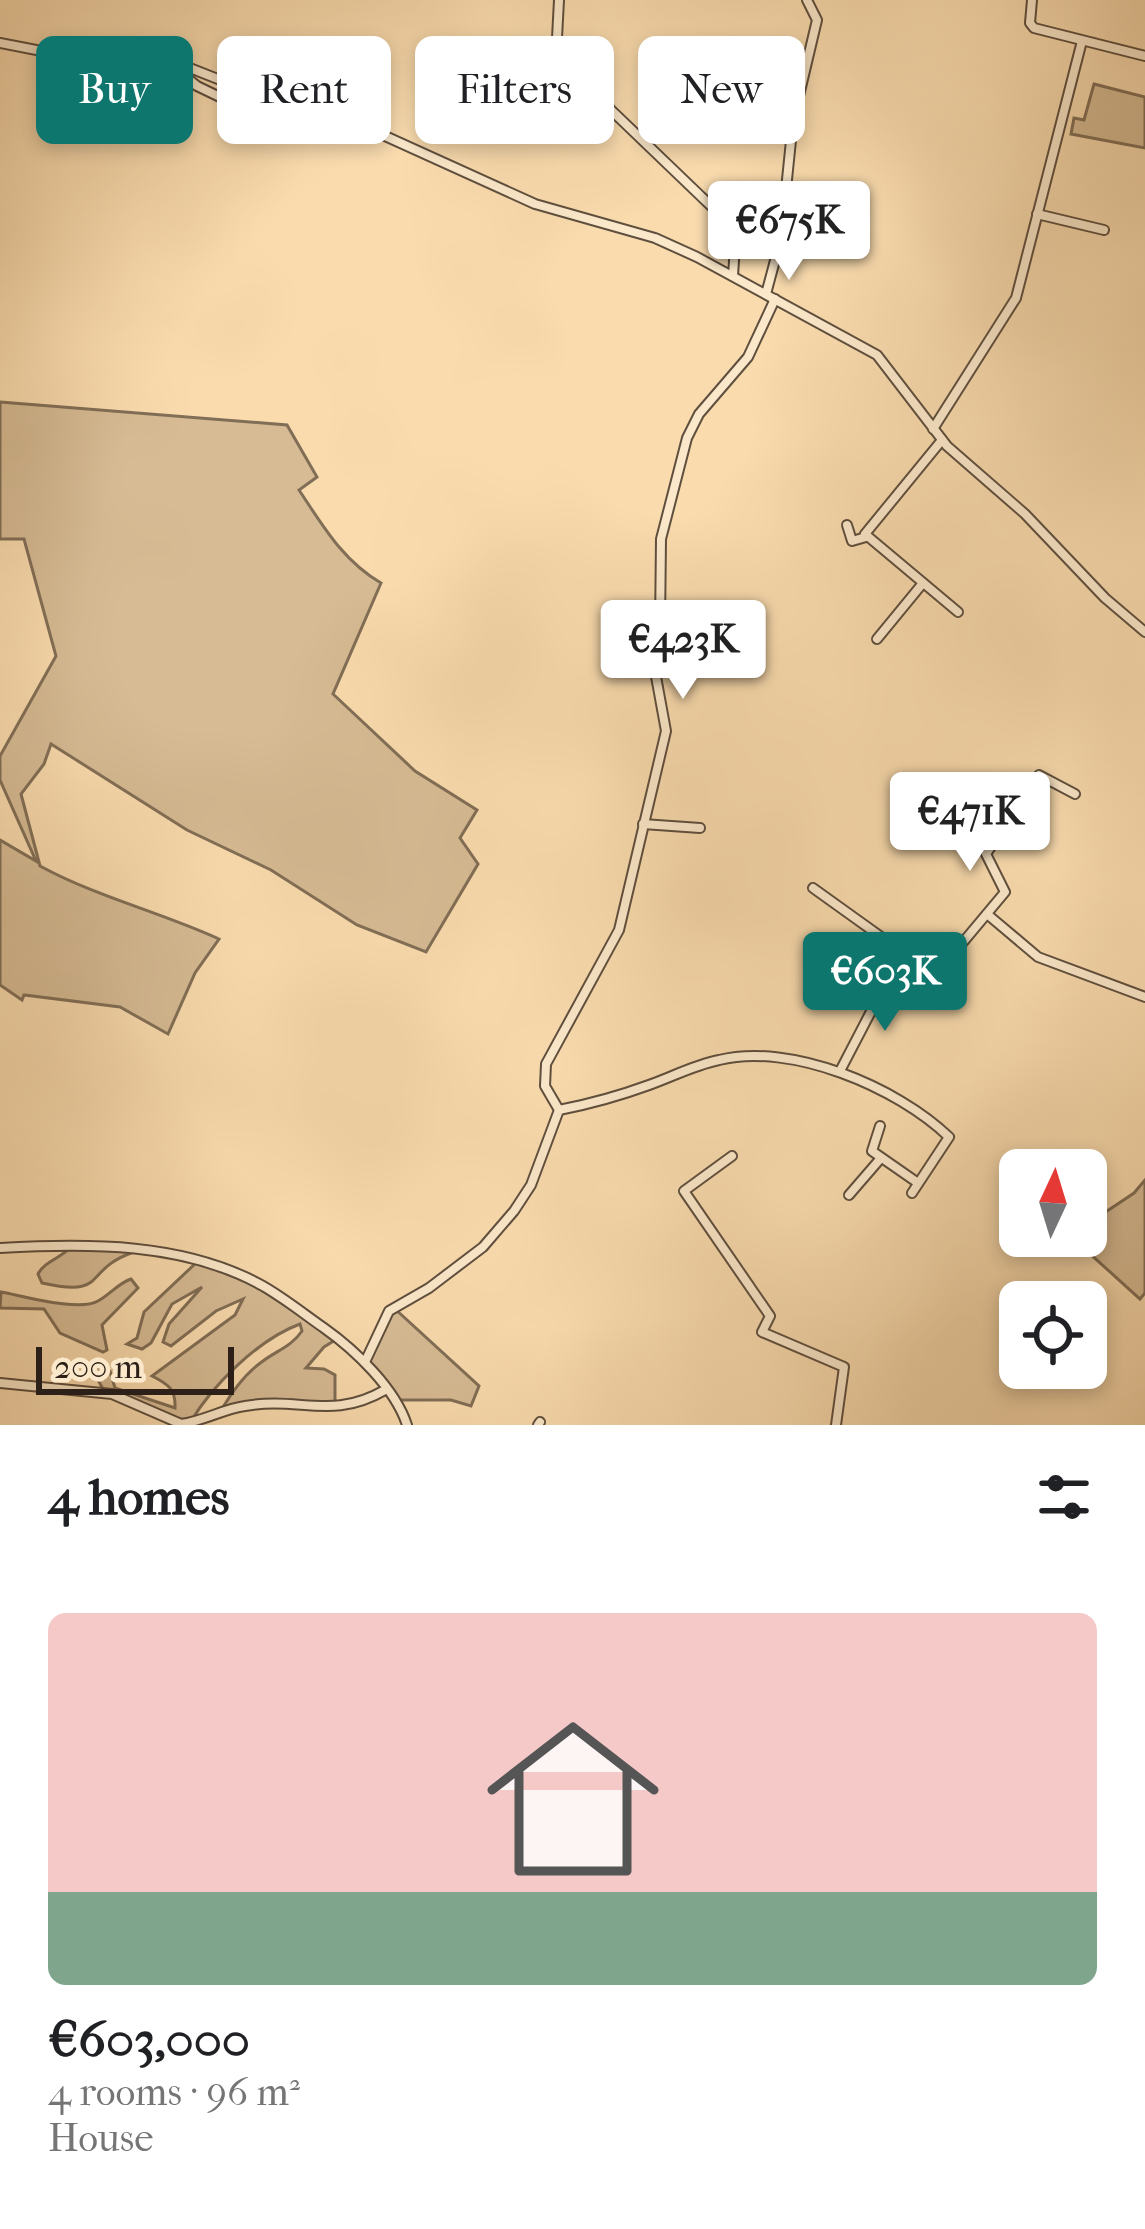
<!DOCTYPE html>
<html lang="en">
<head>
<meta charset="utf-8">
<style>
  :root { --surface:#fff; --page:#f2f2f2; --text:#202124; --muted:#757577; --line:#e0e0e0; --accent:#0f766e }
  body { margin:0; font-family:"IM FELL French Canon",serif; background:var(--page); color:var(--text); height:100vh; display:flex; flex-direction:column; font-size:45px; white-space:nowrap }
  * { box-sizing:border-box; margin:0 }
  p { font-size:39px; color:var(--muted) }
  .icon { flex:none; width:66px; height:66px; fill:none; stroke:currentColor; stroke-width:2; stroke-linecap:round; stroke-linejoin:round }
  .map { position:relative; height:1425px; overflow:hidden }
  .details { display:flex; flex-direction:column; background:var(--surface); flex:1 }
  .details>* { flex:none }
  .guide { position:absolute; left:36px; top:36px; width:1074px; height:108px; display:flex; gap:24px }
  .needle { width:78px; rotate:4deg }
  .buttons { position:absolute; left:999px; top:1149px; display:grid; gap:24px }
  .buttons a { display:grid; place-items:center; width:108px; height:108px; border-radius:18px; background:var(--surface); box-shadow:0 6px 18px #0003; font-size:60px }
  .scale { position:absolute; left:36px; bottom:30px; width:198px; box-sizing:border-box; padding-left:12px; border:6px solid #2c2018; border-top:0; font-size:33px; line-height:42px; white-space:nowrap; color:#2c2018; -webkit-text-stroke:9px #fbe8ca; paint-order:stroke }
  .price { position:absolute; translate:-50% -102px; padding:0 27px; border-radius:12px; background:#fff; color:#222; font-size:39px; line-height:78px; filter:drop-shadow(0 3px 6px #0008) }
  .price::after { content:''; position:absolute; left:50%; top:72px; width:36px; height:27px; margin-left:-18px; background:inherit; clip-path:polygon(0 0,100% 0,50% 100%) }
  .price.active { background:var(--accent); color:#fff }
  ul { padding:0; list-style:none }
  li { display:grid; align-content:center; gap:24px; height:636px; padding:0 48px }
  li+li { border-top:3px solid var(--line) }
  li span { display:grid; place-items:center; height:372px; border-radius:18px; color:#555 }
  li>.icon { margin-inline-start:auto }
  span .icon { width:216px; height:216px; fill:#fffc; stroke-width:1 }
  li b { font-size:51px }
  h2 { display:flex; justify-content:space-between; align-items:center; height:144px; padding:0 48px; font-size:51px }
  .tag { padding:0 42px; border-radius:18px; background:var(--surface); box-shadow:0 6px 18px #0003; font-size:42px; line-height:108px }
  .tag.active { background:var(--accent); color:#fff }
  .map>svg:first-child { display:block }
  .green { fill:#d6bb94; stroke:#816e56; stroke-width:3 }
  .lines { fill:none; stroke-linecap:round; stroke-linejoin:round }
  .minor-casing { stroke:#5f4f3e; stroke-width:12 }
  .minor { stroke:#fbe8ca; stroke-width:8 }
</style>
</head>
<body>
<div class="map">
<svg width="1145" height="1425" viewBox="0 0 1145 1425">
  <rect width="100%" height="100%" fill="#f9dbae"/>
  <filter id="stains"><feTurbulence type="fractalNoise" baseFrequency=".00167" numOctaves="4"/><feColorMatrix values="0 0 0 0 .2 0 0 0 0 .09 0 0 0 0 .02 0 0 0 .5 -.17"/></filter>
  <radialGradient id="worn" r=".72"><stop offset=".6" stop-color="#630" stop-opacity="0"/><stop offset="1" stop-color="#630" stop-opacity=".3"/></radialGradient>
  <!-- green -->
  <g class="green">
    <path d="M 1094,84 L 1145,97 L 1145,148 L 1071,134 L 1074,118 L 1084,120 Z"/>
    <path d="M 0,402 L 287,425 L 317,477 L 299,490 C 323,526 343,561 381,583 L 333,694 L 415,771 L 477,810 L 460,838 L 478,864 L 426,952 L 357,925 L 271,870 L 187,830 L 51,744 L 44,764 L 21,794 L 40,866 C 97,897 160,912 219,939 L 195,973 L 168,1034 L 120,1007 L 24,995 L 22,1000 L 0,985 L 0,840 L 36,861 L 0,780 L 0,756 L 56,656 L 24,539 L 0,539 Z"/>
    <path d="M 1145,1180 L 1145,1293 L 1140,1299 L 1088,1252 L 1093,1246 L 1085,1236 L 1086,1225 L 1134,1193 Z"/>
    <path d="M 71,1247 L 134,1252 C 81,1270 110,1298 42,1283 L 38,1274 C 45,1261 61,1258 71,1247 Z"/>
    <path d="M 197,1262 L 252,1284 L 337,1339 L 324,1347 L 306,1368 L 324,1369 L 335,1375 L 335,1407 L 255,1404 L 218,1415 C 231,1394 243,1375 263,1361 C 278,1350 292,1346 302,1331 L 300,1324 C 259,1339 212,1385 190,1423 L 104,1391 L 91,1367 L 100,1365 L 110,1371 L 115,1388 L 175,1408 C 176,1389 168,1384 152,1376 L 235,1315 L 243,1299 L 216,1311 L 171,1346 L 163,1342 L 169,1324 L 202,1287 L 172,1304 L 151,1343 L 142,1349 L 127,1344 L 137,1338 L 144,1312 Z"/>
    <path d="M 131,1279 L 138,1288 L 102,1325 L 107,1350 L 103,1352 L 60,1333 L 44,1309 L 0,1308 L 1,1292 C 24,1296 79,1312 98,1301 C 111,1294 117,1284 131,1279 Z"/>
    <path d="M 394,1308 L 479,1386 L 471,1406 L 451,1400 L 399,1400 L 369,1365 L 379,1334 Z"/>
  </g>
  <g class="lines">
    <defs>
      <g id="minor">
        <path d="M 559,0 L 556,57 L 594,82 L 610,109 L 736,230 L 733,276"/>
        <path d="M 1032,0 L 1030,23 L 1034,28 L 1145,56"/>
        <path d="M 0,43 L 67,56 L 162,57 L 233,85 L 299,97 L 535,204 L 655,238 L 697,257 L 877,355 L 947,446 L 1025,514 L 1105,598 L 1145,632"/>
        <path d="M 168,63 L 197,86 L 224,99 L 309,105"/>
        <path d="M 1037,214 L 1104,230"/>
        <path d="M 766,294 L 781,238 L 793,121 L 817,20 L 807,0"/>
        <path d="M 933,429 L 1016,298 L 1082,41"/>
        <path d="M 942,440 L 865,534 L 958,612"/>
        <path d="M 847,525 L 852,541 L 866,537"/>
        <path d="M 877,639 L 923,583"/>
        <path d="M 643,824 L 700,828"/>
        <path d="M 813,888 L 898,949"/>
        <path d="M 987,914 L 1038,957 L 1145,997"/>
        <path d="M 840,1071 L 878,998 L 888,954 L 898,949 C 914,956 927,975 944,965 L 1005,892 L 986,854 L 1039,775 L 1075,794"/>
        <path d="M 559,1110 C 590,1104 619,1096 649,1085 C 672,1077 694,1065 719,1060 C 791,1042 897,1087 949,1137 L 912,1193"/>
        <path d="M 880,1126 L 872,1151 L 918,1183"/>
        <path d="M 732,1156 L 684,1191 L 770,1316 L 762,1332 L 844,1367 L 836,1425"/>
        <path d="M 849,1195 L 881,1158"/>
        <path d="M 0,1248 C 87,1243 185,1242 263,1286 C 284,1298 304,1314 324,1328 C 355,1350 395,1388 407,1425"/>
        <path d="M 365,1362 L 389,1311 L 429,1288 L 483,1247 L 514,1211 L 531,1185 L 559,1110 L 545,1086 L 546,1064 L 619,930 L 666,731 L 655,671 L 660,627 L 661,539 L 687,438 L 699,414 L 748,357 L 775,299"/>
        <path d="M 0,1383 L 112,1394 L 181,1424 C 204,1421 223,1409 245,1406 C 300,1396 331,1421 385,1390"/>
        <path d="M 538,1425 L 540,1422"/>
      </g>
    </defs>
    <!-- minor casing -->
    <use href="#minor" class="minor-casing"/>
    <!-- minor -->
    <use href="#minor" class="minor"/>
  </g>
  <rect width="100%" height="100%" filter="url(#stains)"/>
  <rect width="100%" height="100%" fill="url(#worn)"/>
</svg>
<div class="buttons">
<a><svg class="needle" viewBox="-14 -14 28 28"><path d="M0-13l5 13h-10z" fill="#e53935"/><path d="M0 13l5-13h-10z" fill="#757577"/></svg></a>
<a><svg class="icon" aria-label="locate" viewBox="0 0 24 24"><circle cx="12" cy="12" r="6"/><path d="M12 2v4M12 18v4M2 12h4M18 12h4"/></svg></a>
</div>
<div class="scale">200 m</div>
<b class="price" style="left:789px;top:283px">€675K</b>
<b class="price" style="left:683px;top:702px">€423K</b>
<b class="price" style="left:970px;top:874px">€471K</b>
<b class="price active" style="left:885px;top:1034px">€603K</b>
<div class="guide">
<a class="tag active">Buy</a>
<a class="tag">Rent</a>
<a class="tag">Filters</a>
<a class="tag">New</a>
</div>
</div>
<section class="details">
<h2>4 homes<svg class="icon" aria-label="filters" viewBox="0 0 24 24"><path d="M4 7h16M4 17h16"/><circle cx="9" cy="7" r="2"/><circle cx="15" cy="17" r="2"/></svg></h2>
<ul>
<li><span style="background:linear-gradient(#f6c9c9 75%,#7fa58c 0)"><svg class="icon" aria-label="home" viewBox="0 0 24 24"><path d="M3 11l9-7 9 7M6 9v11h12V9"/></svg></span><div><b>€603,000</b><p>4 rooms · 96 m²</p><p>House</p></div></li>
</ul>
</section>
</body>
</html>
